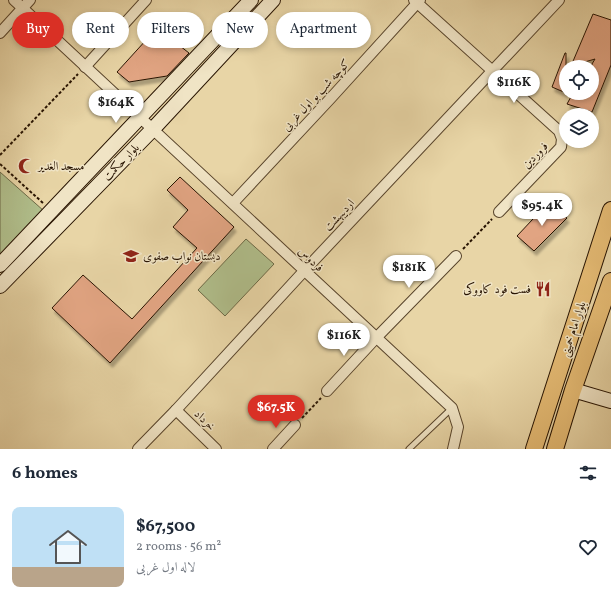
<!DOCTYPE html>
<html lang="en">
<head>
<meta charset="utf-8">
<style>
  :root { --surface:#fff; --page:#f2f2f3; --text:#1f2937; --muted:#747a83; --line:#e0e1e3; --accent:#d93025 }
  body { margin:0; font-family:Vollkorn,Amiri,serif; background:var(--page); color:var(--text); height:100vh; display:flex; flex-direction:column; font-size:15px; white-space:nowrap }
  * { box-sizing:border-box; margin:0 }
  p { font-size:13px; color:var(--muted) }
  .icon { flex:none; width:22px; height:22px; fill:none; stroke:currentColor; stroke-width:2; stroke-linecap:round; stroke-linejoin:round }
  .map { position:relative; height:449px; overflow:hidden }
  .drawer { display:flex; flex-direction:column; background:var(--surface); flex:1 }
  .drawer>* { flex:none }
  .banner { position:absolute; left:12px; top:12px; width:400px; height:36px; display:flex; gap:8px }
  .fabs { position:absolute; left:559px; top:60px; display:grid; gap:8px }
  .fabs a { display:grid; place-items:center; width:40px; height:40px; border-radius:50%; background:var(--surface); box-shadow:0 2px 6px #0003; font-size:20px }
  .price { position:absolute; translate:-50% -34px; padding:0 9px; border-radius:14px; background:#fff; color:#222; font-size:13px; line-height:26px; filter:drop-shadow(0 1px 2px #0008) }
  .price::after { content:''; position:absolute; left:50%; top:24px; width:12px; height:9px; margin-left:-6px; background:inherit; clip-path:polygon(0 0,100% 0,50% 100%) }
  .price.on { background:var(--accent); color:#fff }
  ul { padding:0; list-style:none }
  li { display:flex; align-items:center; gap:12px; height:100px; padding:0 12px }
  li+li { border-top:1px solid var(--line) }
  li span { display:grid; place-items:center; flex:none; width:112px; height:80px; border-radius:8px; color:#555 }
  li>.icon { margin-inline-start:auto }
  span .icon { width:48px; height:48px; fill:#fffc; stroke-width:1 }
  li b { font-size:17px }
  h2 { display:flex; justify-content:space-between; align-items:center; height:48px; padding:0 12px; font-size:17px }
  .pill { padding:0 14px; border-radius:18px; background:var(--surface); box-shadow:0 2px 6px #0003; font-size:14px; line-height:36px }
  .pill.on { background:var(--accent); color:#fff }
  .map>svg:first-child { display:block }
  .green { fill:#b0be8b; stroke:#6c6946 }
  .building { fill:#e1a482; stroke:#281402; filter:url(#shadow) }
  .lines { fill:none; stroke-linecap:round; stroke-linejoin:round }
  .lane-casing { stroke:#58442b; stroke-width:7 }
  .street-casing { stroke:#58442b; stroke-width:12 }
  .secondary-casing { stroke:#281402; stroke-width:16 }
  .primary-casing { stroke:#281402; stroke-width:18 }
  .path { stroke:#281402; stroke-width:2; stroke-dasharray:3 2; stroke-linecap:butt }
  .lane { stroke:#f0e4c5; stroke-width:5 }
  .street { stroke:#f0e4c5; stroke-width:10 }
  .secondary { stroke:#f0e4c5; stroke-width:14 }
  .primary { stroke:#e4ba73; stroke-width:16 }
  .labels { text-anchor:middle; stroke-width:3; stroke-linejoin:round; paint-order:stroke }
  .street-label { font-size:12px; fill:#281402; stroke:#f0e4c5 }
  .poi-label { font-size:12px; fill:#281402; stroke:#f0e4c5; text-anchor:start }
</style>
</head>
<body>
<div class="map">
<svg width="611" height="449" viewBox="0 0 611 449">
  <defs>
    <filter id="shadow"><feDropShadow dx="2.5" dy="4.5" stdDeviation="1" flood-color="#0004"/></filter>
  </defs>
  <rect width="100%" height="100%" fill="#e8d5a6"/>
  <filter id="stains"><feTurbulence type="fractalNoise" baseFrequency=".005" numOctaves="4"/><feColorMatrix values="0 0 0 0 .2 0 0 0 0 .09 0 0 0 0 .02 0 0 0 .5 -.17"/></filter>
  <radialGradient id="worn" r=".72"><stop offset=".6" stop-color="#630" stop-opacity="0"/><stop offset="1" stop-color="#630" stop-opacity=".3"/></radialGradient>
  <!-- green -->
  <g class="green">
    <path d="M 0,172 L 44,211 L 0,259 Z"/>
    <path d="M 246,239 L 274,264 L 225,316 L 198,290 Z"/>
  </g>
  <!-- building -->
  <g class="building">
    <path d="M 593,14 L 611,20 L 611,65 L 592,112 L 567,104 L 573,93 L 592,93 L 592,64 L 595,59 L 571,66 Z"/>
    <path d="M 157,28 L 189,53 L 167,76 L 129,82 L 117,72 Z"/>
    <path d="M 565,53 L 566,53 L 566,93 L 552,87 Z"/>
    <path d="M 180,177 L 234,227 L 110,363 L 52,308 L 83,275 L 132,319 L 197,248 L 173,227 L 188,210 L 167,190 Z"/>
    <path d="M 548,203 L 567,218 L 534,251 L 517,236 Z"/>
  </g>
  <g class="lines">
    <defs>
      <path id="lane" d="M 409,449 L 452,408"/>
      <g id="street">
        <path d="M 14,0 L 452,408 L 458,427 L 453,449"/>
        <path d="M 414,0 L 559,131 L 562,139 L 561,147 L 499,212"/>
        <path d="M 0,33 L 30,0"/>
        <path d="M 85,67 L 146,0"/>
        <path d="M 233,203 L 330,99 L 420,0"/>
        <path d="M 327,391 L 376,338 L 456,256"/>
        <path d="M 176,410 L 216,449"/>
        <path d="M 138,449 L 176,410 L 304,271 L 559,0"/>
        <path d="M 273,449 L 295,425"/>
      </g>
      <g id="secondary">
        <path d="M 0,265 L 251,0"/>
        <path d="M 0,286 L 153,129 L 273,0"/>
        <path d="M 573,390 L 611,401"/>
      </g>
      <g id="primary">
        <path d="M 534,449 L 611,210"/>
        <path d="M 555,449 L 573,390 L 611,281"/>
      </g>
    </defs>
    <!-- lane casing -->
    <use href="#lane" class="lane-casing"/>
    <!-- street casing -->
    <use href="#street" class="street-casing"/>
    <!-- secondary casing -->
    <use href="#secondary" class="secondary-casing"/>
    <!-- primary casing -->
    <use href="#primary" class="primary-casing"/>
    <!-- path -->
    <g class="path">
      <path d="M 0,155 L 78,74"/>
      <path d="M 0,164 L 43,203"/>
      <path d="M 463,249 L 492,219"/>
      <path d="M 302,418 L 321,398"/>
    </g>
    <!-- lane -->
    <use href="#lane" class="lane"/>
    <!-- street -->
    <use href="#street" class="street"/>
    <!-- secondary -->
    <use href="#secondary" class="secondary"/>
    <!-- primary -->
    <use href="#primary" class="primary"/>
  </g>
  <!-- icons -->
  <defs>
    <symbol id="mosque-bare" viewBox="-9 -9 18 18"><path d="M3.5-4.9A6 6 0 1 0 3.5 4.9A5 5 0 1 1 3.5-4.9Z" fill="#8f2418" stroke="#f0e4c5" stroke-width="2.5" paint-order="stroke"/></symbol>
    <symbol id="school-bare" viewBox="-9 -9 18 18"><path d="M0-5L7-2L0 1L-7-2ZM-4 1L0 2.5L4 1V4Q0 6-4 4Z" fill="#8f2418" stroke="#f0e4c5" stroke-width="2.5" paint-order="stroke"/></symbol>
    <symbol id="restaurant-bare" viewBox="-9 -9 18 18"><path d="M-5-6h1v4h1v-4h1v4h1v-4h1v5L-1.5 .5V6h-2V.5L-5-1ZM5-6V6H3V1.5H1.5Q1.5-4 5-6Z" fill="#8f2418" stroke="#f0e4c5" stroke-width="2.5" paint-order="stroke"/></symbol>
  </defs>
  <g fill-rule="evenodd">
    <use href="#mosque-bare" x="15" y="155" width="22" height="22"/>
    <use href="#school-bare" x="120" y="245" width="22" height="22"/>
    <use href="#restaurant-bare" x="532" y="278" width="22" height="22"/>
  </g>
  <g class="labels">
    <!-- street labels -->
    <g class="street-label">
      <text transform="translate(316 95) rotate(-47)" y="4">کوچه شب بو اول غربی</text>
      <text transform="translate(535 155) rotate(-46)" y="4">فروردین</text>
      <text transform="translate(121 162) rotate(-46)" y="4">بلوار حکمت</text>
      <text transform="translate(339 215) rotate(-47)" y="4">اردیبهشت</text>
      <text transform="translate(311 259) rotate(43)" y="4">فردوس</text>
      <text transform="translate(573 329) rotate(-72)" y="4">بلوار امام خمینی</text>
      <text transform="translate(205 420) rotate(44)" y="4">خرداد</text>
    </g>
    <!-- poi labels -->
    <g class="poi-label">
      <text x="38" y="170">مسجد الغدیر</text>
      <text x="143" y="260">دبستان نواب صفوی</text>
      <text x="531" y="293" text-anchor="end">فست فود کاووکی</text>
    </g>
  </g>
  <rect width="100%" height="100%" filter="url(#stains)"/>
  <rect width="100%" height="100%" fill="url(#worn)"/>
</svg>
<div class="fabs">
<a><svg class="icon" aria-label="locate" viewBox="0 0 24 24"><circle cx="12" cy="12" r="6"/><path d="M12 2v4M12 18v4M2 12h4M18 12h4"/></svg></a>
<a><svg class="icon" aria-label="layers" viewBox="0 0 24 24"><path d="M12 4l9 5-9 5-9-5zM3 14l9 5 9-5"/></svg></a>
</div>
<b class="price" style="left:514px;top:104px">$116K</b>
<b class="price" style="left:116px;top:124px">$164K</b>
<b class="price" style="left:542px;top:227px">$95.4K</b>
<b class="price" style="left:409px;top:289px">$181K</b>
<b class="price" style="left:344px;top:357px">$116K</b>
<b class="price on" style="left:276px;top:429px">$67.5K</b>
<div class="banner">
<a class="pill on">Buy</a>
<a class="pill">Rent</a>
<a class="pill">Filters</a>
<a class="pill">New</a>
<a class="pill">Apartment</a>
</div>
</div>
<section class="drawer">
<h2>6 homes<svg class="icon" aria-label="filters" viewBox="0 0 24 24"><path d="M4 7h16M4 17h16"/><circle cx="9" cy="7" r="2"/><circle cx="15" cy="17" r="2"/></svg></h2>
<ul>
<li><span style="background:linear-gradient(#bfe0f5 75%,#b9a48a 0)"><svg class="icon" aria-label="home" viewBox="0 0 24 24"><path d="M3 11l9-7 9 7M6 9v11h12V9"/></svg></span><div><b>$67,500</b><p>2 rooms · 56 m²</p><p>لاله اول غربی</p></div><svg class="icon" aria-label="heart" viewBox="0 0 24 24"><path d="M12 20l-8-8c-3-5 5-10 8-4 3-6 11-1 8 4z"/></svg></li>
</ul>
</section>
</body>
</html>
